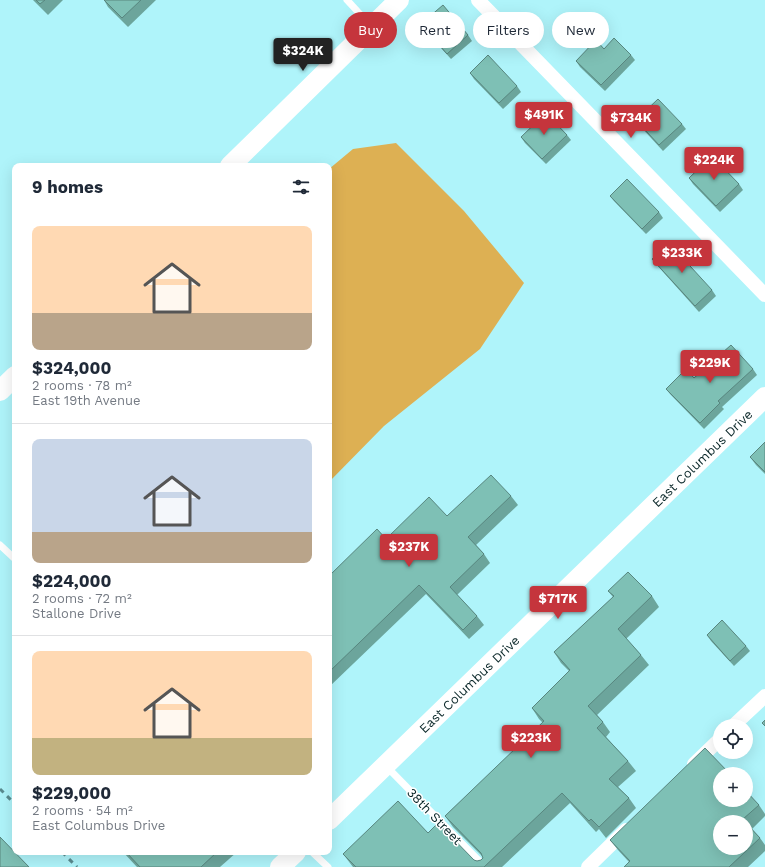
<!DOCTYPE html>
<html lang="en">
<head>
<meta charset="utf-8">
<style>
  :root { --surface:#fff; --page:#f6f6f7; --text:#1f2937; --muted:#747a83; --line:#e0e1e3; --accent:#c5353c }
  body { margin:0; font-family:"Work Sans",sans-serif; background:var(--page); color:var(--text); height:100vh; display:flex; flex-direction:column; font-size:15px; white-space:nowrap }
  * { box-sizing:border-box; margin:0 }
  p { font-size:13px; color:var(--muted) }
  .icon { flex:none; width:22px; height:22px; fill:none; stroke:currentColor; stroke-width:2; stroke-linecap:round; stroke-linejoin:round }
  .map { position:relative; flex:1; overflow:hidden }
  .panel { position:absolute; left:12px; top:163px; width:320px; height:692px; display:flex; flex-direction:column; background:var(--surface); border-radius:8px; box-shadow:0 4px 16px #0002 }
  .panel>* { flex:none }
  .hud { position:absolute; left:344px; top:12px; width:361px; height:36px; display:flex; gap:8px }
  .tools { position:absolute; left:713px; top:719px; display:grid; gap:8px }
  .tools a { display:grid; place-items:center; width:40px; height:40px; border-radius:50%; background:var(--surface); box-shadow:0 4px 16px #0002; font-size:20px }
  .price { position:absolute; translate:-50% -34px; padding:0 9px; border-radius:4px; background:var(--accent); color:#fff; font-size:13px; line-height:26px; filter:drop-shadow(0 1px 2px #0008) }
  .price::after { content:''; position:absolute; left:50%; top:24px; width:12px; height:9px; margin-left:-6px; background:inherit; clip-path:polygon(0 0,100% 0,50% 100%) }
  .price.on { background:#222; color:#fff }
  ul { padding:0; list-style:none }
  li { display:grid; align-content:center; gap:8px; height:212px; padding:0 20px }
  li+li { border-top:1px solid var(--line) }
  li span { display:grid; place-items:center; height:124px; border-radius:8px; color:#555 }
  li>.icon { margin-inline-start:auto }
  span .icon { width:72px; height:72px; fill:#fffc; stroke-width:1 }
  li b { font-size:17px }
  h2 { display:flex; justify-content:space-between; align-items:center; height:48px; padding:0 20px; font-size:17px }
  .pill { padding:0 14px; border-radius:18px; background:var(--surface); box-shadow:0 4px 16px #0002; font-size:14px; line-height:36px }
  .pill.on { background:var(--accent); color:#fff }
  .map>svg:first-child { display:block }
  .green { fill:#ddb053 }
  .lines { fill:none; stroke-linecap:round; stroke-linejoin:round }
  .service { stroke:#fff; stroke-width:7 }
  .minor { stroke:#fff; stroke-width:14 }
  .secondary { stroke:#fff; stroke-width:20 }
  .rail { stroke:#5a8b8f; stroke-width:3; stroke-dasharray:5 5; stroke-linecap:butt }
  .wall { fill:#6ca59c; fill-rule:evenodd }
  .building { fill:#7ec0b5; stroke:#58867f }
  .labels { text-anchor:middle; stroke-width:3; stroke-linejoin:round; paint-order:stroke }
  .street-label { font-size:13px; fill:#092628; stroke:#fff }
</style>
</head>
<body>
<div class="map">
<svg width="765" height="867" viewBox="0 0 765 867">
  <rect width="100%" height="100%" fill="#aff4fa"/>
  <!-- green -->
  <path class="green" d="M 396,143 L 464,211 L 524,283 L 480,349 L 384,426 L 329,482 L 329,169 L 353,149 Z"/>
  <g class="lines">
    <!-- service -->
    <g class="service">
      <path d="M 347,0 L 370,25"/>
      <path d="M 0,545 L 15,559"/>
      <path d="M 387,767 L 485,867"/>
      <path d="M 312,852 L 328,867"/>
    </g>
    <!-- minor -->
    <g class="minor">
      <path d="M 478,0 L 765,295"/>
      <path d="M 733,726 L 765,696"/>
      <path d="M 694,764 L 720,739"/>
      <path d="M 588,867 L 626,830"/>
    </g>
    <!-- secondary -->
    <g class="secondary">
      <path d="M 230,166 L 399,0"/>
      <path d="M 0,391 L 15,376"/>
      <path d="M 329,820 L 765,397"/>
      <path d="M 280,867 L 296,852"/>
    </g>
    <!-- rail -->
    <g class="rail">
      <path d="M 0,789 L 15,804"/>
      <path d="M 62,852 L 77,867"/>
    </g>
  </g>
  <!-- wall -->
  <g class="wall">
    <path d="M 33,0 L 63,0 L 48,15 Z"/>
    <path d="M 104,0 L 156,0 L 128,27 L 108,7 Z"/>
    <path d="M 421,24 L 468,35 L 472,41 L 451,59 L 425,30 Z"/>
    <path d="M 604,49 L 631,55 L 635,60 L 605,91 L 580,67 L 576,61 Z"/>
    <path d="M 470,73 L 517,86 L 521,92 L 503,109 L 474,79 Z"/>
    <path d="M 636,120 L 682,124 L 686,129 L 663,151 L 640,126 Z"/>
    <path d="M 567,135 L 571,140 L 546,164 L 525,143 L 521,137 Z"/>
    <path d="M 689,178 L 739,184 L 743,190 L 720,212 L 693,184 Z"/>
    <path d="M 610,196 L 659,212 L 663,218 L 646,234 L 614,201 Z"/>
    <path d="M 652,259 L 712,290 L 716,296 L 699,312 L 656,264 Z"/>
    <path d="M 753,369 L 757,375 L 722,407 L 724,409 L 704,429 L 670,394 L 666,389 L 694,378 Z"/>
    <path d="M 765,442 L 765,474 L 756,465 L 750,457 Z"/>
    <path d="M 511,496 L 518,505 L 476,545 L 484,554 L 490,563 L 457,595 L 477,616 L 484,625 L 469,639 L 426,594 L 329,687 L 329,576 L 386,539 L 447,516 Z"/>
    <path d="M 608,591 L 652,596 L 659,607 L 626,639 L 641,655 L 649,665 L 597,715 L 603,722 L 610,732 L 606,737 L 628,761 L 636,771 L 618,787 L 629,798 L 636,808 L 606,838 L 599,829 L 596,832 L 570,803 L 502,867 L 353,867 L 343,854 L 428,833 L 474,860 L 477,861 L 481,860 L 483,857 L 453,827 L 445,816 L 543,723 L 539,719 L 532,708 L 569,671 L 561,663 L 554,652 L 613,597 Z"/>
    <path d="M 707,635 L 746,646 L 750,651 L 734,666 L 711,641 Z"/>
    <path d="M 759,805 L 765,814 L 765,816 L 752,829 L 760,838 L 765,845 L 765,851 L 748,867 L 624,867 L 629,862 L 618,850 L 610,840 ZM 720,822 L 746,822 L 746,848 Z"/>
    <path d="M 123,852 L 237,852 L 220,867 L 137,867 Z"/>
  </g>
  <!-- building -->
  <g class="building">
    <path d="M 36,0 L 45,0 L 40,4 Z"/>
    <path d="M 104,0 L 141,0 L 122,18 Z"/>
    <path d="M 443,5 L 468,35 L 447,54 L 421,24 Z"/>
    <path d="M 614,38 L 631,55 L 601,85 L 576,61 L 596,40 L 604,49 Z"/>
    <path d="M 488,55 L 517,86 L 499,103 L 470,73 Z"/>
    <path d="M 658,99 L 682,124 L 659,145 L 636,120 Z"/>
    <path d="M 546,113 L 567,135 L 542,159 L 521,137 Z"/>
    <path d="M 712,156 L 739,184 L 716,206 L 689,178 Z"/>
    <path d="M 627,179 L 659,212 L 642,229 L 610,196 Z"/>
    <path d="M 669,243 L 712,290 L 695,306 L 652,259 Z"/>
    <path d="M 731,345 L 753,369 L 718,401 L 720,403 L 700,423 L 666,389 L 686,369 L 694,378 Z"/>
    <path d="M 765,442 L 765,472 L 750,457 Z"/>
    <path d="M 491,475 L 511,496 L 468,537 L 484,554 L 450,587 L 477,616 L 463,630 L 419,585 L 329,672 L 329,576 L 377,529 L 386,539 L 429,497 L 447,516 Z"/>
    <path d="M 628,572 L 652,596 L 618,629 L 641,655 L 588,706 L 603,722 L 597,728 L 628,761 L 609,779 L 629,798 L 599,827 L 591,819 L 589,821 L 562,793 L 484,867 L 356,867 L 343,854 L 398,801 L 428,833 L 438,823 L 474,860 L 477,861 L 481,860 L 483,858 L 481,853 L 445,816 L 544,721 L 532,708 L 570,670 L 554,652 L 614,596 L 608,591 Z"/>
    <path d="M 722,620 L 746,646 L 730,661 L 707,635 Z"/>
    <path d="M 765,720 L 765,726 L 762,723 Z"/>
    <path d="M 705,748 L 730,774 L 720,774 L 720,800 L 746,800 L 746,791 L 759,805 L 743,819 L 746,822 L 720,822 L 720,848 L 746,848 L 746,823 L 760,838 L 729,867 L 624,867 L 630,861 L 610,840 Z"/>
    <path d="M 0,837 L 29,867 L 0,867 Z"/>
    <path d="M 126,852 L 217,852 L 201,867 L 140,867 Z"/>
  </g>
  <g class="labels">
    <!-- street labels -->
    <g class="street-label">
      <text transform="translate(702 458) rotate(-44)" y="5">East Columbus Drive</text>
      <text transform="translate(469 684) rotate(-44)" y="5">East Columbus Drive</text>
      <text transform="translate(435 816) rotate(46)" y="5">38th Street</text>
    </g>
  </g>
</svg>
<div class="tools">
<a><svg class="icon" aria-label="locate" viewBox="0 0 24 24"><circle cx="12" cy="12" r="6"/><path d="M12 2v4M12 18v4M2 12h4M18 12h4"/></svg></a>
<a>+</a>
<a>−</a>
</div>
<b class="price on" style="left:303px;top:72px">$324K</b>
<b class="price" style="left:544px;top:136px">$491K</b>
<b class="price" style="left:631px;top:139px">$734K</b>
<b class="price" style="left:714px;top:181px">$224K</b>
<b class="price" style="left:682px;top:274px">$233K</b>
<b class="price" style="left:710px;top:384px">$229K</b>
<b class="price" style="left:409px;top:568px">$237K</b>
<b class="price" style="left:558px;top:620px">$717K</b>
<b class="price" style="left:531px;top:759px">$223K</b>
<div class="hud">
<a class="pill on">Buy</a>
<a class="pill">Rent</a>
<a class="pill">Filters</a>
<a class="pill">New</a>
</div>
<section class="panel">
<h2>9 homes<svg class="icon" aria-label="filters" viewBox="0 0 24 24"><path d="M4 7h16M4 17h16"/><circle cx="9" cy="7" r="2"/><circle cx="15" cy="17" r="2"/></svg></h2>
<ul>
<li><span style="background:linear-gradient(#ffd9b3 70%,#b9a48a 0)"><svg class="icon" aria-label="home" viewBox="0 0 24 24"><path d="M3 11l9-7 9 7M6 9v11h12V9"/></svg></span><div><b>$324,000</b><p>2 rooms · 78 m²</p><p>East 19th Avenue</p></div></li>
<li><span style="background:linear-gradient(#c9d6e8 75%,#b9a48a 0)"><svg class="icon" aria-label="home" viewBox="0 0 24 24"><path d="M3 11l9-7 9 7M6 9v11h12V9"/></svg></span><div><b>$224,000</b><p>2 rooms · 72 m²</p><p>Stallone Drive</p></div></li>
<li><span style="background:linear-gradient(#ffd9b3 70%,#c2b280 0)"><svg class="icon" aria-label="home" viewBox="0 0 24 24"><path d="M3 11l9-7 9 7M6 9v11h12V9"/></svg></span><div><b>$229,000</b><p>2 rooms · 54 m²</p><p>East Columbus Drive</p></div></li>
</ul>
</section>
</div>
</body>
</html>
